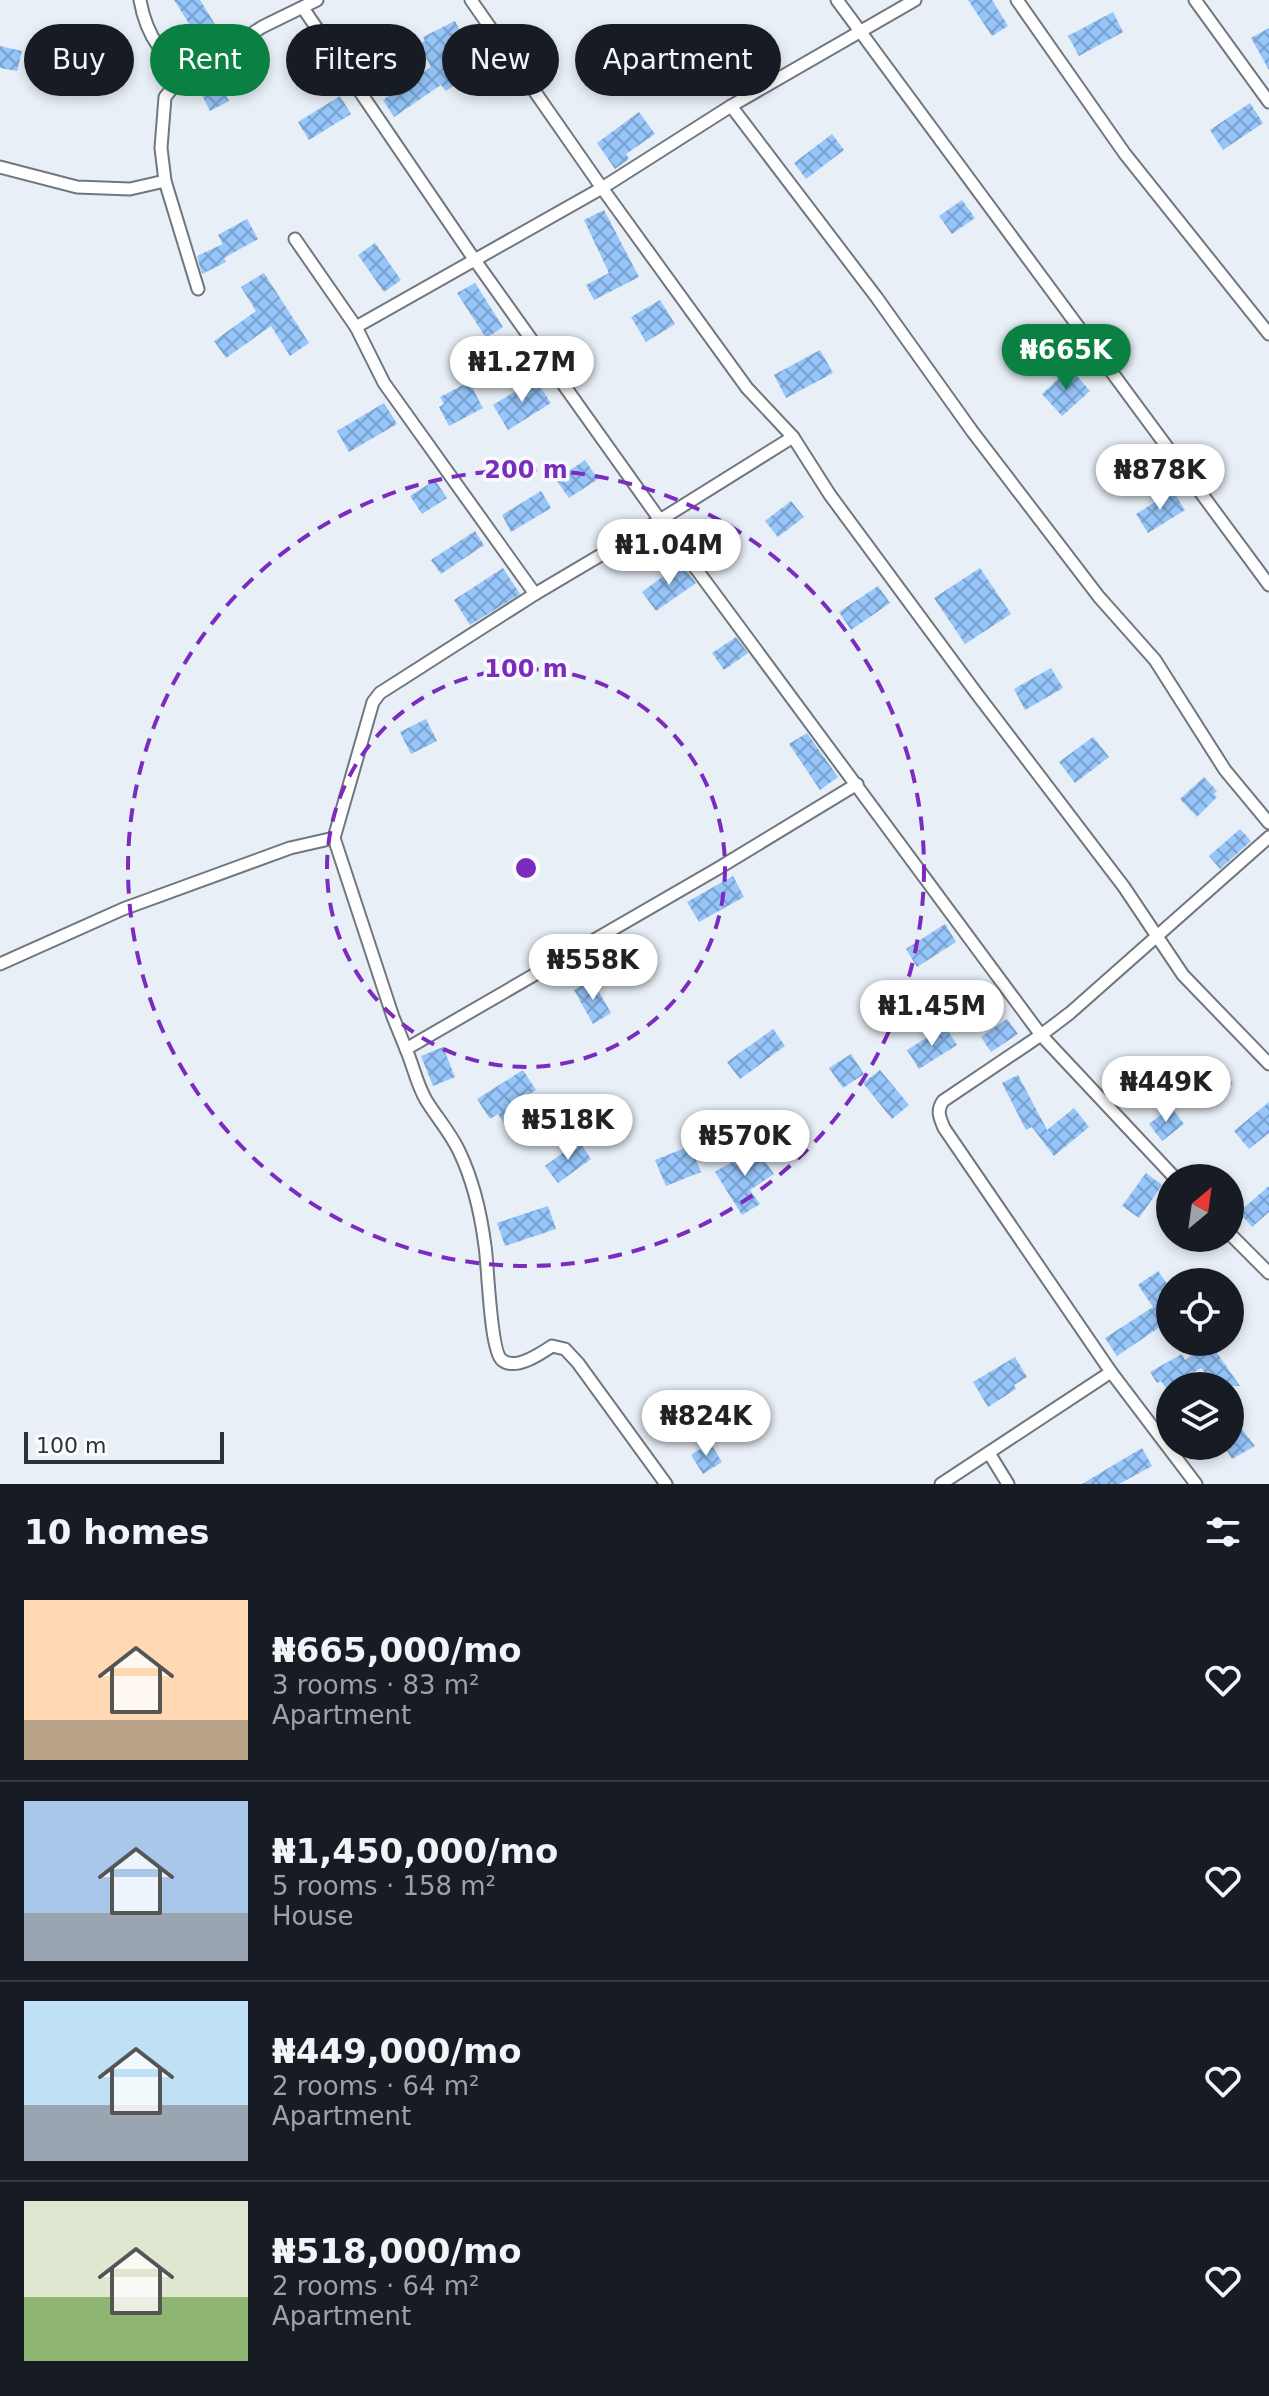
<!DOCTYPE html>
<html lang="en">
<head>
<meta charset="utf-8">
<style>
  :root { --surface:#171b24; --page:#20242c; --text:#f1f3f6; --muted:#9ea1a6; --line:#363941; --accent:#0b8043 }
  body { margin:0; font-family:"DejaVu Sans",sans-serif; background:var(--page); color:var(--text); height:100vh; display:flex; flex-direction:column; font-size:30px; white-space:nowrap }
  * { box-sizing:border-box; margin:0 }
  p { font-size:26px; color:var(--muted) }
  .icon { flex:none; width:44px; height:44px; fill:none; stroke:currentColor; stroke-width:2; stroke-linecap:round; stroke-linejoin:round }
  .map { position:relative; height:1484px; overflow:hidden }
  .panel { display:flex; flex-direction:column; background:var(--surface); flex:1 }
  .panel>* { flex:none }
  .guide { position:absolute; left:24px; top:24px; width:800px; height:72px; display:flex; gap:16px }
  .needle { width:52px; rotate:29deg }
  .tools { position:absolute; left:1156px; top:1164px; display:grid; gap:16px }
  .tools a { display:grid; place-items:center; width:88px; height:88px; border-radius:50%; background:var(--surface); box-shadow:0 4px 12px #0003; font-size:40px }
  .scale { position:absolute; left:24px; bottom:20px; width:200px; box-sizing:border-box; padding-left:8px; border:4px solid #2f3235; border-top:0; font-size:22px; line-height:28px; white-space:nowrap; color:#2f3235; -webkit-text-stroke:6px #f9fbff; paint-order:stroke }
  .price { position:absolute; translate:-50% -68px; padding:0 18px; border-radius:28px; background:#fff; color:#222; font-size:26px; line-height:52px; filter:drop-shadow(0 2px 4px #0008) }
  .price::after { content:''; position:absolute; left:50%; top:48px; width:24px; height:18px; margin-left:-12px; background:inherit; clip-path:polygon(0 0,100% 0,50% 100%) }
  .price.on { background:var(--accent); color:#fff }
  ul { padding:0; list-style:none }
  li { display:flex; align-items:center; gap:24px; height:200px; padding:0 24px }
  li+li { border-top:2px solid var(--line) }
  li span { display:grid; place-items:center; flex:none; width:224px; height:160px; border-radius:0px; color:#555 }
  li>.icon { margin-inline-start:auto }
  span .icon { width:96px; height:96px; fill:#fffc; stroke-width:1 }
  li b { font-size:34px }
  h2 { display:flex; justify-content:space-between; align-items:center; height:96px; padding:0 24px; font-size:34px }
  .pill { padding:0 28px; border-radius:36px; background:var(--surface); box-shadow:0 4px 12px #0003; font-size:28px; line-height:72px }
  .pill.on { background:var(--accent); color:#fff }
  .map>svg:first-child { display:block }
  .building { fill:url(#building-cross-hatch) }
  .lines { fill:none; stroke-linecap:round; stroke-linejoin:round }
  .street-casing { stroke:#71777e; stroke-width:15 }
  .street { stroke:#fff; stroke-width:11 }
  .ring { fill:none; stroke:#7b2cbf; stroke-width:4; stroke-dasharray:14 10 }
  .centre { fill:#7b2cbf; stroke:#f9fbff; stroke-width:4 }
  .ring-label { font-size:24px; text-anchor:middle; font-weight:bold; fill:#7b2cbf; stroke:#f9fbff; stroke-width:7; stroke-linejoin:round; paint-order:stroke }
</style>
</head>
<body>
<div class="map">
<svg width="1269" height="1484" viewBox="0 0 1269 1484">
  <defs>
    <pattern id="building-cross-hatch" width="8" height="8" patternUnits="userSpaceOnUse" patternTransform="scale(2)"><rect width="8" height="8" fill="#95c5fa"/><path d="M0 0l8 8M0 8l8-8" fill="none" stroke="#7aa1cb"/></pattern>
  </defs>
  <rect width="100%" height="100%" fill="#e8eff6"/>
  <!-- building -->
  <g class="building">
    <path d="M 174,0 L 200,0 L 218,29 L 200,41 Z"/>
    <path d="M 968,0 L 992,0 L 1008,26 L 992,36 Z"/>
    <path d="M 1113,12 L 1123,32 L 1079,56 L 1068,36 Z"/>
    <path d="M 455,21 L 468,46 L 474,43 L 488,63 L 446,91 L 441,85 L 394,117 L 383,100 L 431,67 L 419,44 L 425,41 L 423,37 Z"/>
    <path d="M 1269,28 L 1269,70 L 1251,38 Z"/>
    <path d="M 0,46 L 22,51 L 17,71 L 0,68 Z"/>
    <path d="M 214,71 L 229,101 L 210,111 L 195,81 Z"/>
    <path d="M 340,96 L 351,114 L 309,140 L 298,122 Z"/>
    <path d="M 1250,103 L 1263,123 L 1223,150 L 1210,130 Z"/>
    <path d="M 639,112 L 655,134 L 626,154 L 629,159 L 615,169 L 597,143 Z"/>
    <path d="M 832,134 L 844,150 L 806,179 L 794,163 Z"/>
    <path d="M 962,200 L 975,218 L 952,234 L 939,216 Z"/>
    <path d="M 604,210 L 639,277 L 594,300 L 586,285 L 609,273 L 584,220 Z"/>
    <path d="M 247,219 L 258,239 L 224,258 L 226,262 L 202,274 L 197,256 L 223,244 L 218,235 Z"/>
    <path d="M 375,243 L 401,280 L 384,292 L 358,255 Z"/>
    <path d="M 264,273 L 309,343 L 290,356 L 271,326 L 226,358 L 214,341 L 256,311 L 241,287 Z"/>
    <path d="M 475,283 L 503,327 L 486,338 L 457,293 Z"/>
    <path d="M 660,300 L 675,324 L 646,342 L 631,317 Z"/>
    <path d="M 820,350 L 833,373 L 786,398 L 774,375 Z"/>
    <path d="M 1070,368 L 1090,391 L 1062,416 L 1042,394 Z"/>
    <path d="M 535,379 L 551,403 L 508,430 L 493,405 Z"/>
    <path d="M 469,382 L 483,408 L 449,426 L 439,407 L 444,404 L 440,397 Z"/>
    <path d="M 384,403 L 397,424 L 349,452 L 337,431 Z"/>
    <path d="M 585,460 L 598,479 L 569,498 L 556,480 Z"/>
    <path d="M 435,480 L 447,498 L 422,514 L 410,496 Z"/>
    <path d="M 541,491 L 551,508 L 511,532 L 502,515 Z"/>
    <path d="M 1173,491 L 1185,510 L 1148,533 L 1136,514 Z"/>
    <path d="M 791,501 L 804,517 L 778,537 L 765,521 Z"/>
    <path d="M 475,531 L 484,545 L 441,574 L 431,560 Z"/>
    <path d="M 681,563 L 696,583 L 656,611 L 642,592 Z"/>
    <path d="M 503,568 L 520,594 L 470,625 L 454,600 Z"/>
    <path d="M 980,568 L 1011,614 L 965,644 L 934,598 Z"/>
    <path d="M 878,586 L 890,603 L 851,630 L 839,612 Z"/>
    <path d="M 736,637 L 748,653 L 724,670 L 712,653 Z"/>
    <path d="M 1051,668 L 1063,688 L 1025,710 L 1014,689 Z"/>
    <path d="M 426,719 L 437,741 L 411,754 L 400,732 Z"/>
    <path d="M 807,733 L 838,777 L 820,790 L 789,744 Z"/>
    <path d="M 1093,737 L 1109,757 L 1075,783 L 1059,762 Z"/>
    <path d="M 1204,777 L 1217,791 L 1214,794 L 1217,797 L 1197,817 L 1180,799 Z"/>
    <path d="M 1240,829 L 1251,841 L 1220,869 L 1209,856 Z"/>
    <path d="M 733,876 L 744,897 L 699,922 L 687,902 Z"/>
    <path d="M 945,924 L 956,942 L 917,967 L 906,949 Z"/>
    <path d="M 592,980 L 611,1013 L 593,1024 L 574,990 Z"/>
    <path d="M 1007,1019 L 1018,1034 L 991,1052 L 981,1037 Z"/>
    <path d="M 945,1026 L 957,1045 L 919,1069 L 907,1050 Z"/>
    <path d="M 773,1029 L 785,1046 L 740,1079 L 727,1062 Z"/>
    <path d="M 443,1047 L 455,1077 L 433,1086 L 421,1056 Z"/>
    <path d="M 851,1054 L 864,1074 L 843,1088 L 829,1068 Z"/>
    <path d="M 1214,1065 L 1233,1083 L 1218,1098 L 1199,1081 Z"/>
    <path d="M 523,1070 L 536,1090 L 511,1106 L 527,1131 L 514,1139 L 498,1114 L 490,1119 L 477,1099 Z"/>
    <path d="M 880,1070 L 909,1105 L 892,1119 L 863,1083 Z"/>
    <path d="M 1018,1075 L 1047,1130 L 1074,1108 L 1089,1127 L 1054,1156 L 1032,1127 L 1026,1130 L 1002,1083 Z"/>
    <path d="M 1269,1102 L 1269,1133 L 1249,1149 L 1234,1131 Z"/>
    <path d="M 1171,1107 L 1184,1124 L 1162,1141 L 1149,1124 Z"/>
    <path d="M 579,1141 L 591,1159 L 558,1183 L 545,1166 Z"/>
    <path d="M 753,1144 L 774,1174 L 750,1190 L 760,1204 L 742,1215 L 715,1172 L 737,1159 L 736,1156 Z"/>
    <path d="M 690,1146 L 701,1172 L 666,1186 L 655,1160 Z"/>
    <path d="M 1146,1173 L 1162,1185 L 1139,1218 L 1122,1206 Z"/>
    <path d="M 1269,1186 L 1269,1212 L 1252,1227 L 1239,1212 Z"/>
    <path d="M 548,1206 L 556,1229 L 505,1246 L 497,1223 Z"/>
    <path d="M 1158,1271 L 1170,1288 L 1170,1320 L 1117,1356 L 1105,1338 L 1153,1307 L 1138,1285 Z"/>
    <path d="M 1210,1343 L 1240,1386 L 1215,1386 L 1201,1368 L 1166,1388 L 1161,1381 L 1157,1383 L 1150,1372 L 1182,1354 L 1185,1360 Z"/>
    <path d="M 1015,1357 L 1027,1377 L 1014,1385 L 1016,1389 L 988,1407 L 973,1382 Z"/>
    <path d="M 1230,1414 L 1255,1446 L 1232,1459 L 1224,1446 L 1230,1446 Z"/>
    <path d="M 710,1443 L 722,1462 L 703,1474 L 691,1455 Z"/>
    <path d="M 1142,1448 L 1152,1466 L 1119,1484 L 1082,1484 Z"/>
  </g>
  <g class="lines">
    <defs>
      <g id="street">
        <path d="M 140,0 C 145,29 164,72 200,68 L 262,27 L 317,0"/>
        <path d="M 471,0 L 602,188 L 747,388 L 793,437 L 830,495 L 977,694 L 1124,887 L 1183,975 L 1269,1064"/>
        <path d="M 837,0 L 1269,585"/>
        <path d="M 1017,0 L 1125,154 L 1269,334"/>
        <path d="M 1195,0 L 1269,102"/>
        <path d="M 303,8 L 474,259 L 660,520 L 1041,1035 L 1175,1178"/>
        <path d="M 188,69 L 165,97 L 161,148 L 165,181 L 198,289"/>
        <path d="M 731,106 L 877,298 L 972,431 L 1099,597 L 1155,660 L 1225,770 L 1269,823"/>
        <path d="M 0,167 L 77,187 L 130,189 L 165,181"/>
        <path d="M 295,239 L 356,327 L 384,383 L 535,594 L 660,520 L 793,437"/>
        <path d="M 356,327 L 602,188 L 731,106 L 915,0"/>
        <path d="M 334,838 L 393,1017 L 406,1049 L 717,869 L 857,784"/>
        <path d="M 0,964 L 123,909 L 290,848 L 334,838 L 373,702 L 380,693 L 535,594"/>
        <path d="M 406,1049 C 413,1065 417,1085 426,1100 C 437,1118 450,1132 459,1151 C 473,1180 481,1215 485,1246 C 488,1264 490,1351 502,1360 C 515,1371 540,1354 552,1346 L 565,1349 L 578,1363 L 666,1484"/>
        <path d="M 1230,1234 L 1269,1273"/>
        <path d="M 989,1453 L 1008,1484"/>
        <path d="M 941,1484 L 1111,1372"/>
        <path d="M 1196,1484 L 1111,1372 L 944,1128 C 940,1118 936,1111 943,1101 L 1041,1035 L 1070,1013 L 1269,837"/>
      </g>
    </defs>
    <!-- street casing -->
    <use href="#street" class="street-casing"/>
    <!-- street -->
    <use href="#street" class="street"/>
  </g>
  <!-- distance rings -->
  <g class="ring">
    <circle cx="526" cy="868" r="199"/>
    <circle cx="526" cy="868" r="398"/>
  </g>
  <circle cx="526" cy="868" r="12" class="centre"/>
  <g class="ring-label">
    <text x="526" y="478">200 m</text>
    <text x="526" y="677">100 m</text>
  </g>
</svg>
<div class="tools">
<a><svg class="needle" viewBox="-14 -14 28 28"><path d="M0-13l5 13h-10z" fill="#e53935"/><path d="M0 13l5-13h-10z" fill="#9ea1a6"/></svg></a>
<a><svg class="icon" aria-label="locate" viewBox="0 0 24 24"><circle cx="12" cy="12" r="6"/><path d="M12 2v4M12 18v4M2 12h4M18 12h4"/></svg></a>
<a><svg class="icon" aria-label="layers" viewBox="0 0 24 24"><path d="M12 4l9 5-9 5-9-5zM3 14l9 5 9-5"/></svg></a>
</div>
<div class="scale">100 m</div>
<b class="price on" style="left:1066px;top:392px">₦665K</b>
<b class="price" style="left:522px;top:404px">₦1.27M</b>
<b class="price" style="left:1160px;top:512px">₦878K</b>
<b class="price" style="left:669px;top:587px">₦1.04M</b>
<b class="price" style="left:593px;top:1002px">₦558K</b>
<b class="price" style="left:932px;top:1048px">₦1.45M</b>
<b class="price" style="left:1166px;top:1124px">₦449K</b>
<b class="price" style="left:568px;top:1162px">₦518K</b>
<b class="price" style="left:745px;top:1178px">₦570K</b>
<b class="price" style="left:706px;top:1458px">₦824K</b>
<div class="guide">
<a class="pill">Buy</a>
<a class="pill on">Rent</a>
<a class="pill">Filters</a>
<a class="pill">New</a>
<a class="pill">Apartment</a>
</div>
</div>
<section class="panel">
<h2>10 homes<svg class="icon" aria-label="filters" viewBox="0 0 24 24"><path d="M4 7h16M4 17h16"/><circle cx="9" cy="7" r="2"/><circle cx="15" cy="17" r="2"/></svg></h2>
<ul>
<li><span style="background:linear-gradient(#ffd9b3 75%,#b9a48a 0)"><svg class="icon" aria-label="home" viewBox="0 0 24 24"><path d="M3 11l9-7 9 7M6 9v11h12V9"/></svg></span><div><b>₦665,000/mo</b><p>3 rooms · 83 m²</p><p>Apartment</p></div><svg class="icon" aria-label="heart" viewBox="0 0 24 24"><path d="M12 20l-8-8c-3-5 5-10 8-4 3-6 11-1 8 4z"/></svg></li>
<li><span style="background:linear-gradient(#a9c7e8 70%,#9aa5b1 0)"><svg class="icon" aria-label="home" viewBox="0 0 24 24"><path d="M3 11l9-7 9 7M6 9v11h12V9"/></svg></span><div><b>₦1,450,000/mo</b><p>5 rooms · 158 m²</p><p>House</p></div><svg class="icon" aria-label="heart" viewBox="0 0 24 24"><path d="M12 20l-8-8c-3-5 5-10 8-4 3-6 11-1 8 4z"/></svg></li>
<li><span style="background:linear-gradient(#bfe0f5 65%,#9aa5b1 0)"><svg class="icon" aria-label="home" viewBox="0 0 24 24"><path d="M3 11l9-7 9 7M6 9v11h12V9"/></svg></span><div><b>₦449,000/mo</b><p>2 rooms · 64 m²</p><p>Apartment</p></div><svg class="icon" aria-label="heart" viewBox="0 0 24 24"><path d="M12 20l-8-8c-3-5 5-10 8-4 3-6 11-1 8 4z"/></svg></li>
<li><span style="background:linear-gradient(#dfe7d0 60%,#8fb573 0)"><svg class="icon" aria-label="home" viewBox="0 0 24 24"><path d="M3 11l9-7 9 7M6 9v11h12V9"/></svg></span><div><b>₦518,000/mo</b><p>2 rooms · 64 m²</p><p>Apartment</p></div><svg class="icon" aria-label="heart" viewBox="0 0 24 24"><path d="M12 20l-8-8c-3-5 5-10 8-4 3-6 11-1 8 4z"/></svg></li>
</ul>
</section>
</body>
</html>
